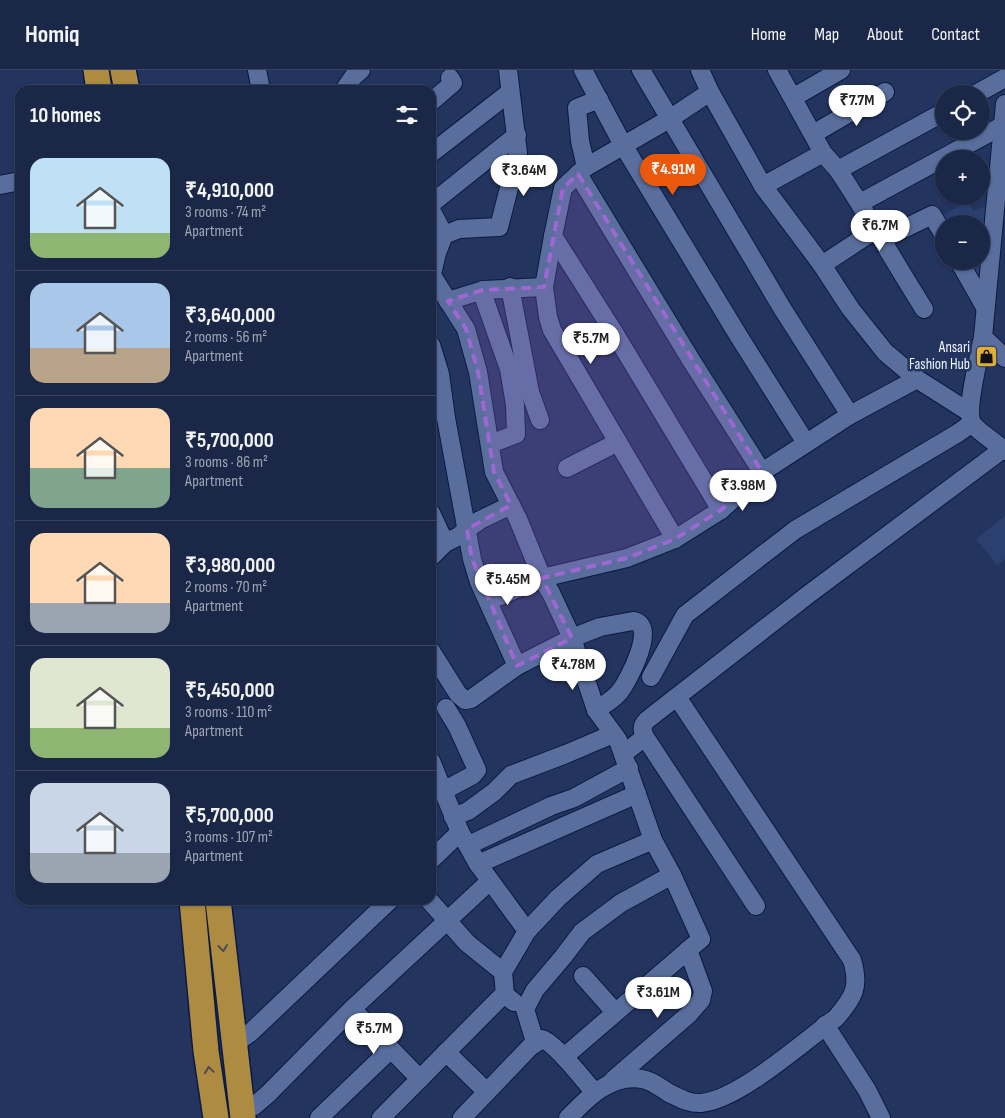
<!DOCTYPE html>
<html lang="en">
<head>
<meta charset="utf-8">
<style>
  :root { --surface:#1a2747; --page:#273352; --text:#f1f3f6; --muted:#9fa5b4; --line:#384460; --accent:#ea580c }
  body { margin:0; font-family:"Sofia Sans Condensed",sans-serif; background:var(--page); color:var(--text); height:100vh; display:flex; flex-direction:column; font-size:19px; white-space:nowrap }
  * { box-sizing:border-box; margin:0 }
  p { font-size:16px; color:var(--muted) }
  .icon { flex:none; width:28px; height:28px; fill:none; stroke:currentColor; stroke-width:2; stroke-linecap:round; stroke-linejoin:round }
  .map { position:relative; flex:1; overflow:hidden }
  .drawer { position:absolute; left:15px; top:15px; width:421px; height:820px; display:flex; flex-direction:column; background:var(--surface); border-radius:15px; box-shadow:0 1px 4px #0004,0 0 0 1px var(--line) }
  .drawer>* { flex:none }
  .controls { position:absolute; left:935px; top:15px; display:grid; gap:10px }
  .controls a { display:grid; place-items:center; width:55px; height:55px; border-radius:50%; background:var(--surface); box-shadow:0 1px 4px #0004,0 0 0 1px var(--line); font-size:25px }
  .price { position:absolute; translate:-50% -42px; padding:0 11px; border-radius:18px; background:#fff; color:#222; font-size:16px; line-height:32px; filter:drop-shadow(0 1px 2px #0008) }
  .price::after { content:''; position:absolute; left:50%; top:30px; width:15px; height:11px; margin-left:-8px; background:inherit; clip-path:polygon(0 0,100% 0,50% 100%) }
  .price.selected { background:var(--accent); color:#fff }
  ul { padding:0; list-style:none }
  li { display:flex; align-items:center; gap:15px; height:125px; padding:0 15px }
  li+li { border-top:1px solid var(--line) }
  li span { display:grid; place-items:center; flex:none; width:140px; height:100px; border-radius:15px; color:#555 }
  li>.icon { margin-inline-start:auto }
  span .icon { width:60px; height:60px; fill:#fffc; stroke-width:1 }
  li b { font-size:21px }
  h2 { display:flex; justify-content:space-between; align-items:center; height:60px; padding:0 15px; font-size:21px }
  header { display:flex; align-items:center; gap:30px; box-sizing:border-box; height:70px; padding:0 25px; background:var(--surface); border-bottom:1px solid var(--line) }
  header strong { font-size:24px }
  nav { display:flex; gap:28px; margin-inline-start:auto; font-size:18px }
  .map>svg:first-child { display:block }
  .built { fill:#2c4070 }
  .lines { fill:none; stroke-linecap:round; stroke-linejoin:round }
  .minor-casing { stroke:#0c1a42; stroke-width:20 }
  .highway-casing { stroke:#0c1a42; stroke-width:28 }
  .minor { stroke:#596e9d; stroke-width:18 }
  .highway { stroke:#ad8c41; stroke-width:25 }
  .oneway { stroke:#4c4e56 }
  .marked { fill:#9e68d2; fill-opacity:0.2; stroke:#9e68d2; stroke-width:4; stroke-dasharray:10 6; stroke-linejoin:round }
  .labels { text-anchor:middle; stroke-width:5; stroke-linejoin:round; paint-order:stroke }
  .poi-label { font-size:15px; fill:#eff4ff; stroke:#23345f; text-anchor:end }
</style>
</head>
<body>
<header>
<strong>Homiq</strong>
<nav><a>Home</a><a>Map</a><a>About</a><a>Contact</a></nav>
</header>
<div class="map">
<svg width="1005" height="1048" viewBox="0 0 1005 1048">
  <rect width="100%" height="100%" fill="#23345f"/>
  <!-- built -->
  <g class="built">
    <path d="M 968,131 L 973,141 L 990,134 L 979,217 L 964,191 L 981,191 L 981,154 L 944,154 L 939,148 Z"/>
    <path d="M 1005,446 L 1005,489 L 997,495 L 976,469 Z"/>
  </g>
  <g class="lines">
    <defs>
      <g id="minor">
        <path d="M 257,0 L 261,20"/>
        <path d="M 583,0 L 623,75 L 738,265 L 806,373"/>
        <path d="M 641,0 L 782,238 L 850,345"/>
        <path d="M 700,0 L 710,22 L 763,116 L 822,195 L 850,238 L 885,282 L 917,309 L 969,342"/>
        <path d="M 777,0 L 823,83 L 838,100 L 944,42"/>
        <path d="M 344,20 L 353,7 L 361,0"/>
        <path d="M 710,22 L 671,48 L 586,97 L 578,104 L 691,290 L 762,402"/>
        <path d="M 976,24 L 1005,8"/>
        <path d="M 794,27 L 841,0"/>
        <path d="M 431,32 L 453,13 L 450,8"/>
        <path d="M 1005,34 L 983,267 C 980,283 965,340 972,353 C 976,360 998,374 1005,381"/>
        <path d="M 813,64 L 885,22"/>
        <path d="M 433,82 L 510,22"/>
        <path d="M 586,97 L 580,71 L 577,38 L 599,29"/>
        <path d="M 838,100 C 868,145 895,193 924,239"/>
        <path d="M 578,104 L 563,118 L 553,166 L 615,264 L 721,440"/>
        <path d="M 0,115 L 20,111"/>
        <path d="M 763,116 L 823,83"/>
        <path d="M 860,133 L 1002,56"/>
        <path d="M 431,134 L 517,65"/>
        <path d="M 431,140 L 444,165"/>
        <path d="M 553,166 L 544,217 L 548,247 L 552,260 L 675,469"/>
        <path d="M 959,191 L 985,237"/>
        <path d="M 822,195 L 875,160 L 887,167 L 932,145 L 944,165"/>
        <path d="M 431,204 L 466,259 L 478,302 L 494,402 L 518,449 L 542,508 L 551,523 L 572,568 L 596,640 L 618,670 L 653,770 L 672,805 L 701,869 L 564,987"/>
        <path d="M 432,204 L 437,183 L 444,165 L 459,159 L 499,157 L 518,83 L 508,0"/>
        <path d="M 510,217 L 530,322 L 540,350"/>
        <path d="M 483,220 L 544,217"/>
        <path d="M 448,231 L 483,220 L 484,228 L 509,299 L 515,335 L 516,364 L 490,374"/>
        <path d="M 983,267 L 1005,288"/>
        <path d="M 431,275 L 440,304 L 446,348 L 472,489 L 479,512 L 517,596 L 572,568 L 600,557 L 633,551 C 658,554 629,609 621,620 C 615,629 605,634 596,640"/>
        <path d="M 567,398 L 618,372"/>
        <path d="M 431,443 L 445,473"/>
        <path d="M 431,487 L 445,473 L 459,466 L 467,459 L 480,450 L 511,435"/>
        <path d="M 488,531 L 542,508 L 627,488 L 675,469 L 721,440 L 762,402 L 850,345 L 917,309"/>
        <path d="M 431,581 L 458,624 L 465,630 L 471,629 L 517,596"/>
        <path d="M 651,607 L 685,545 L 795,460 L 958,363 L 972,353"/>
        <path d="M 645,667 L 756,836"/>
        <path d="M 623,684 L 645,667 C 642,660 641,656 647,650 L 809,524 L 1003,379"/>
        <path d="M 431,691 L 460,762 L 478,794 L 527,861"/>
        <path d="M 443,721 L 473,705 L 477,700 L 457,656 L 446,638"/>
        <path d="M 453,747 L 468,741 L 494,722 L 511,705 L 566,684 L 613,664"/>
        <path d="M 469,775 L 551,736 L 574,728 L 629,698"/>
        <path d="M 431,790 L 460,762"/>
        <path d="M 478,794 L 637,724"/>
        <path d="M 429,830 L 467,873 L 503,902"/>
        <path d="M 583,906 L 615,942"/>
        <path d="M 505,925 L 503,902 L 527,861 L 558,828 L 597,794 L 653,770"/>
        <path d="M 352,939 L 420,1009"/>
        <path d="M 825,955 L 867,1020 L 881,1048"/>
        <path d="M 535,972 L 525,939 L 535,920 L 563,887 L 582,862 L 621,833 L 672,805"/>
        <path d="M 233,975 L 250,963 L 390,830"/>
        <path d="M 446,982 L 487,1022"/>
        <path d="M 613,1010 L 688,945 L 701,930 L 703,921 L 688,880"/>
        <path d="M 242,1042 L 254,1036 L 268,1024 L 352,939 L 490,811"/>
        <path d="M 319,1048 L 391,979"/>
        <path d="M 381,1048 L 500,928 L 505,925 L 514,932"/>
        <path d="M 462,1048 L 530,977 L 542,969 C 555,973 584,1010 594,1022"/>
        <path d="M 568,1048 C 588,1027 611,1004 642,1009 C 651,1010 661,1018 669,1023 C 680,1028 689,1034 701,1033 C 739,1030 804,971 836,948 C 854,927 860,917 852,890 L 677,627"/>
      </g>
      <g id="highway">
        <path d="M 96,0 L 99,20"/>
        <path d="M 123,0 L 127,20"/>
        <path d="M 192,830 L 206,981 L 216,1048"/>
        <path d="M 218,830 L 243,1048"/>
      </g>
    </defs>
    <!-- minor casing -->
    <use href="#minor" class="minor-casing"/>
    <!-- highway casing -->
    <use href="#highway" class="highway-casing"/>
    <!-- minor -->
    <use href="#minor" class="minor"/>
    <!-- highway -->
    <use href="#highway" class="highway"/>
  </g>
  <!-- one-way arrows -->
  <defs><path id="oneway-chevron" d="M-2-3.5L2.5 0L-2 3.5" fill="none" stroke-width="1.6" stroke-linecap="round" stroke-linejoin="round" transform="scale(1.25)"/></defs>
  <g class="oneway">
    <use href="#oneway-chevron" transform="translate(223 878) rotate(84)"/>
    <use href="#oneway-chevron" transform="translate(209 1000) rotate(-98)"/>
  </g>
  <!-- marked area -->
  <path class="marked" d="M 578,104 L 762,402 L 721,440 L 675,469 L 627,488 L 542,508 L 572,568 L 517,596 L 472,489 L 467,459 L 511,435 L 494,402 L 478,302 L 466,259 L 448,231 L 483,220 L 544,217 L 563,118 Z"/>
  <!-- icons -->
  <defs>
    <symbol id="shop-square" viewBox="-11 -11 22 22"><rect x="-9" y="-9" width="18" height="18" rx="4" fill="#e0b034" stroke="#23345f"/><path d="M-5-2.5h2.3a2.7 3.5 0 0 1 5.4 0H5L5.5 6h-11ZM-1.5-2.5h3a1.5 2.3 0 0 0-3 0Z" fill="#111"/></symbol>
  </defs>
  <g fill-rule="evenodd">
    <use href="#shop-square" x="974" y="274" width="25" height="25"/>
  </g>
  <g class="labels">
    <!-- poi labels -->
    <g class="poi-label">
      <text x="970" y="282">Ansari<tspan x="970" dy="17">Fashion Hub</tspan></text>
    </g>
  </g>
</svg>
<div class="controls">
<a><svg class="icon" aria-label="locate" viewBox="0 0 24 24"><circle cx="12" cy="12" r="6"/><path d="M12 2v4M12 18v4M2 12h4M18 12h4"/></svg></a>
<a>+</a>
<a>−</a>
</div>
<b class="price" style="left:857px;top:57px">₹7.7M</b>
<b class="price selected" style="left:673px;top:126px">₹4.91M</b>
<b class="price" style="left:524px;top:127px">₹3.64M</b>
<b class="price" style="left:880px;top:182px">₹6.7M</b>
<b class="price" style="left:591px;top:295px">₹5.7M</b>
<b class="price" style="left:743px;top:442px">₹3.98M</b>
<b class="price" style="left:508px;top:536px">₹5.45M</b>
<b class="price" style="left:573px;top:621px">₹4.78M</b>
<b class="price" style="left:658px;top:949px">₹3.61M</b>
<b class="price" style="left:374px;top:985px">₹5.7M</b>
<section class="drawer">
<h2>10 homes<svg class="icon" aria-label="filters" viewBox="0 0 24 24"><path d="M4 7h16M4 17h16"/><circle cx="9" cy="7" r="2"/><circle cx="15" cy="17" r="2"/></svg></h2>
<ul>
<li><span style="background:linear-gradient(#bfe0f5 75%,#8fb573 0)"><svg class="icon" aria-label="home" viewBox="0 0 24 24"><path d="M3 11l9-7 9 7M6 9v11h12V9"/></svg></span><div><b>₹4,910,000</b><p>3 rooms · 74 m²</p><p>Apartment</p></div></li>
<li><span style="background:linear-gradient(#a9c7e8 65%,#b9a48a 0)"><svg class="icon" aria-label="home" viewBox="0 0 24 24"><path d="M3 11l9-7 9 7M6 9v11h12V9"/></svg></span><div><b>₹3,640,000</b><p>2 rooms · 56 m²</p><p>Apartment</p></div></li>
<li><span style="background:linear-gradient(#ffd9b3 60%,#7fa58c 0)"><svg class="icon" aria-label="home" viewBox="0 0 24 24"><path d="M3 11l9-7 9 7M6 9v11h12V9"/></svg></span><div><b>₹5,700,000</b><p>3 rooms · 86 m²</p><p>Apartment</p></div></li>
<li><span style="background:linear-gradient(#ffd9b3 70%,#9aa5b1 0)"><svg class="icon" aria-label="home" viewBox="0 0 24 24"><path d="M3 11l9-7 9 7M6 9v11h12V9"/></svg></span><div><b>₹3,980,000</b><p>2 rooms · 70 m²</p><p>Apartment</p></div></li>
<li><span style="background:linear-gradient(#dfe7d0 70%,#8fb573 0)"><svg class="icon" aria-label="home" viewBox="0 0 24 24"><path d="M3 11l9-7 9 7M6 9v11h12V9"/></svg></span><div><b>₹5,450,000</b><p>3 rooms · 110 m²</p><p>Apartment</p></div></li>
<li><span style="background:linear-gradient(#c9d6e8 70%,#9aa5b1 0)"><svg class="icon" aria-label="home" viewBox="0 0 24 24"><path d="M3 11l9-7 9 7M6 9v11h12V9"/></svg></span><div><b>₹5,700,000</b><p>3 rooms · 107 m²</p><p>Apartment</p></div></li>
</ul>
</section>
</div>
</body>
</html>
